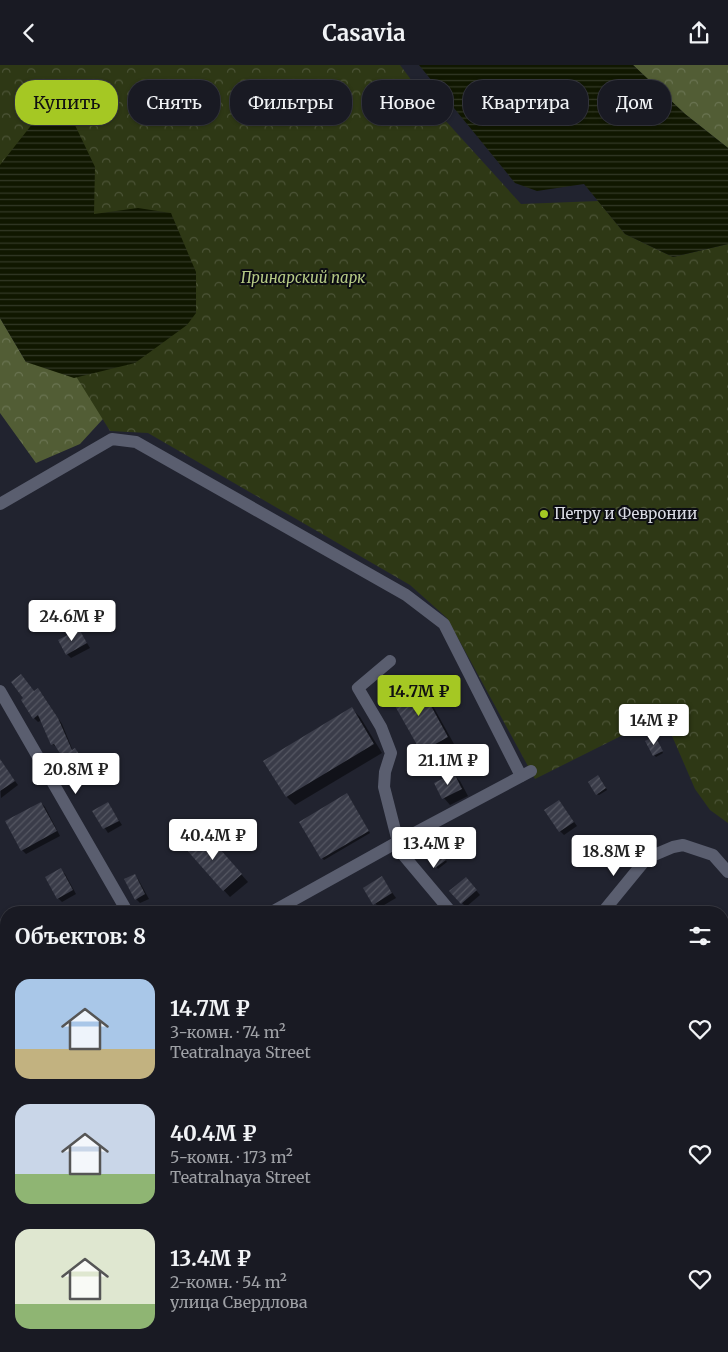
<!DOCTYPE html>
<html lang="ru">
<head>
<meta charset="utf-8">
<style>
  :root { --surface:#191a23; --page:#22232b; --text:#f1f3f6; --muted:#9fa1a6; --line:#373841; --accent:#a5c823 }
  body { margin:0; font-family:Merriweather,serif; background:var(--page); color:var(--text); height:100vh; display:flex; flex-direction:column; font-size:19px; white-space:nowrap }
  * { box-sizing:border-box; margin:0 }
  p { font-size:16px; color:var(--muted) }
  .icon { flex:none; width:28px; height:28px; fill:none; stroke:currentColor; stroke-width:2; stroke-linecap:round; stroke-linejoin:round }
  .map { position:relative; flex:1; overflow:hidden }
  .drawer { position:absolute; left:0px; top:841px; width:729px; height:446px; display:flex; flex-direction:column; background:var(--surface); border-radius:20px 20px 0 0; box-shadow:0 1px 4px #0004,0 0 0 1px var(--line) }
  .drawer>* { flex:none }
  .banner { position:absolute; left:15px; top:15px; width:699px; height:45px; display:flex; gap:10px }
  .price { position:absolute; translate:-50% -42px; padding:0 11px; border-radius:5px; background:#fff; color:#222; font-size:16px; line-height:32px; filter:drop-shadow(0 1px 2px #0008) }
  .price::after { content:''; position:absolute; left:50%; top:30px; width:15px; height:11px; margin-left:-8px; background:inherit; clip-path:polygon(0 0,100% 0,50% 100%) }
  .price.selected { background:var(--accent); color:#111 }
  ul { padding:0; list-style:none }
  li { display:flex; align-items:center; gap:15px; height:125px; padding:0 15px }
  li span { display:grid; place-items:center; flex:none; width:140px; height:100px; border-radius:15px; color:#555 }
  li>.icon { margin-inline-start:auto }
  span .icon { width:60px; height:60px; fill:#fffc; stroke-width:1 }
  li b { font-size:21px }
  h2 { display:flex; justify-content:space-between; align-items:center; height:60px; padding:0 15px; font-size:21px }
  .tag { padding:0 18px; border-radius:20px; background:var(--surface); box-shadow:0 1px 4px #0004,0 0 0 1px var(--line); font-size:18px; line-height:45px }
  .tag.selected { background:var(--accent); color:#111 }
  header { display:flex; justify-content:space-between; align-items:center; height:65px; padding:0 15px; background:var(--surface); font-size:22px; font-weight:700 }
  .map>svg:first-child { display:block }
  .forest { fill:url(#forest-crowns) }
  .park { fill:url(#park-crowns) }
  .water { fill:url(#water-rules) }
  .shadow { fill:#0007 }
  .building { fill:url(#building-hatch) }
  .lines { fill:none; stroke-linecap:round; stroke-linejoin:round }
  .minor { stroke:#5a5e6f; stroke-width:12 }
  .poi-dot { fill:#a5c823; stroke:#0c0d12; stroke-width:2 }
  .labels { text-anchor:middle; stroke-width:4; stroke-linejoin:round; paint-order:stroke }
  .park-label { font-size:15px; font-style:italic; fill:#b5c985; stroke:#0c0d12 }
  .poi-label { font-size:15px; fill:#d9dbe3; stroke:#0c0d12; text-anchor:start }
</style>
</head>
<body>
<header><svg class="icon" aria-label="back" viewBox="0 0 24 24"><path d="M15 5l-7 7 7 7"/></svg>Casavia<svg class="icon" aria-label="share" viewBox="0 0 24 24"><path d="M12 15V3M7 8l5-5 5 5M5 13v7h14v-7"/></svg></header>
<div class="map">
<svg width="728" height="1287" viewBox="0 0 728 1287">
  <defs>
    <pattern id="forest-crowns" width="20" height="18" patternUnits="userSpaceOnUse" patternTransform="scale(1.25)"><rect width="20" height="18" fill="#525d35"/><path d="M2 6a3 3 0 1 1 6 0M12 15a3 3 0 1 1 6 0" fill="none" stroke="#6a7452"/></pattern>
    <pattern id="park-crowns" width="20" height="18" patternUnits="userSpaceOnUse" patternTransform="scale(1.25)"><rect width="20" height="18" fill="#2e3815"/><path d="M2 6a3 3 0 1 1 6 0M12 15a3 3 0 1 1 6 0" fill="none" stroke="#4c5437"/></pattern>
    <pattern id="water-rules" width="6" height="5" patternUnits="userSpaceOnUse" patternTransform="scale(1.25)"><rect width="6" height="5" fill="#101700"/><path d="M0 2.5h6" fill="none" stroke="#323825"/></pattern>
    <pattern id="building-hatch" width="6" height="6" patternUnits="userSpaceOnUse" patternTransform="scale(1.25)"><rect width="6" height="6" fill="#3a3c49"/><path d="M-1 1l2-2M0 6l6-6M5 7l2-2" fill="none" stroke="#565863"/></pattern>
  </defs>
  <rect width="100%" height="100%" fill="#21232f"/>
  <!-- forest -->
  <g class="forest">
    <path d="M 633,0 L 728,0 L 728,83 L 685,49 Z"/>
    <path d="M 0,253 L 26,297 L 135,298 L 113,343 L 80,379 L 36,398 L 0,348 Z"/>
  </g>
  <!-- park -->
  <path class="park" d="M 0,0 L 400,0 L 424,32 L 521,139 L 598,136 L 625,169 L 673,192 L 728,179 L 728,758 L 710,745 L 695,724 L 663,650 L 535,714 L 447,553 L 410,520 L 148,368 L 110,366 L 0,189 Z"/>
  <!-- water -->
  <g class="water">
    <path d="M 419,0 L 633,0 L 685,49 L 728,83 L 728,179 L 673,192 L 625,169 L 584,119 L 537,126 L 515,118 Z"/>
    <path d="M 33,58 L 74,58 L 95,102 L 94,149 L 138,143 L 171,148 L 196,207 L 196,248 L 187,260 L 135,298 L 74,313 L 26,297 L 0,253 L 0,100 Z"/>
  </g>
  <!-- shadow -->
  <g class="shadow">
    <path d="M 79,565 L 90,583 L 71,593 L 67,589 Z"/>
    <path d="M 418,618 L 424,625 L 454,679 L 428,693 L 422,686 Z"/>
    <path d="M 34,627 L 42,629 L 62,659 L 73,686 L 75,684 L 79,689 L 91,706 L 79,714 L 58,683 L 52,679 L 42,655 L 38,657 L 34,653 Z"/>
    <path d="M 352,644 L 360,652 L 382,688 L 295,740 L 287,732 Z"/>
    <path d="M 656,674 L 663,688 L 656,692 L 654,690 Z"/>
    <path d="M 6,704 L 18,720 L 1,733 L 0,708 Z"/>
    <path d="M 453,709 L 460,716 L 468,731 L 450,740 L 444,733 L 436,718 Z"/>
    <path d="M 600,713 L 607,725 L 599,730 L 597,729 Z"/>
    <path d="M 349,732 L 370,768 L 324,795 L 322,793 Z"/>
    <path d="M 559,736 L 577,761 L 564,770 L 560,766 Z"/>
    <path d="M 41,738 L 45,742 L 60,771 L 26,789 L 22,785 Z"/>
    <path d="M 108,739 L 122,760 L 108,768 L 94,746 Z"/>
    <path d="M 210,774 L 248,817 L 230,832 L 186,784 Z"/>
    <path d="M 435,781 L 447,797 L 438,804 L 424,786 Z"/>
    <path d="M 61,805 L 65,809 L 76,829 L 62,837 L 58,833 Z"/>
    <path d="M 134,810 L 138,814 L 149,834 L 140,838 L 136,834 Z"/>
    <path d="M 381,812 L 396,833 L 379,843 L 364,823 Z"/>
    <path d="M 470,818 L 480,830 L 466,842 L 462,838 Z"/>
    <path d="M 332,840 L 338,848 L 320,848 L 320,847 Z"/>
    <path d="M 189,841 L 194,848 L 178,848 Z"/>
    <path d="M 5,944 L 6,945 L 6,975 L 2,977 L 0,976 L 0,946 Z"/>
    <path d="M 6,1023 L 6,1041 L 0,1029 L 0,1027 Z"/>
    <path d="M 722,1042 L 728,1046 L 728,1059 L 722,1066 Z"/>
    <path d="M 0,1079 L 6,1089 L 6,1094 L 0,1098 Z"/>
    <path d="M 728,1135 L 728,1147 L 722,1142 Z"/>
    <path d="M 6,1202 L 6,1247 L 0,1250 L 0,1206 Z"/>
    <path d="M 722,1219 L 728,1223 L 728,1250 L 722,1246 Z"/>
    <path d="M 359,1281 L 434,1281 L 441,1287 L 355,1287 Z"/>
    <path d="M 527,1281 L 547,1281 L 554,1287 L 522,1287 Z"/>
  </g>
  <!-- building -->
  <g class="building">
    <path d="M 79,564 L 87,578 L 66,590 L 58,575 Z"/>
    <path d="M 21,609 L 34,626 L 38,623 L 58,653 L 72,685 L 75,683 L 88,702 L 74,710 L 54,679 L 51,680 L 38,650 L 33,654 L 21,635 L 23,633 L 11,617 Z"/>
    <path d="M 418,617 L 448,672 L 421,687 L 390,632 Z"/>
    <path d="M 352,642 L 374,679 L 286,732 L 263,696 Z"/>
    <path d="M 655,671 L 663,686 L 653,691 L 645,676 Z"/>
    <path d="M 0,694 L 15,716 L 0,726 Z"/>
    <path d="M 454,708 L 462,724 L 442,734 L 434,718 Z"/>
    <path d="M 598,710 L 606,723 L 596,730 L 588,717 Z"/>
    <path d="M 347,728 L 369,766 L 321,794 L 299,757 Z"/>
    <path d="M 559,735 L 574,757 L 559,767 L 544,745 Z"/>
    <path d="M 41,737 L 57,766 L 21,786 L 5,756 Z"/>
    <path d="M 108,737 L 119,756 L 103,764 L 92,746 Z"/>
    <path d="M 204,766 L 242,809 L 223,826 L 185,783 Z"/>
    <path d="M 434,778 L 446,795 L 435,803 L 422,786 Z"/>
    <path d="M 61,803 L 73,825 L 57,834 L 45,812 Z"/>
    <path d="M 135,809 L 145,829 L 135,835 L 124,814 Z"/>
    <path d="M 382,811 L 392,828 L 373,840 L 363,823 Z"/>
    <path d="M 466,812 L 477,825 L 461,839 L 449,826 Z"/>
  </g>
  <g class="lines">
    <!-- minor -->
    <g class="minor">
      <path d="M 0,439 L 112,374 L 136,377 L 406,530 L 444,559 L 521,711"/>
      <path d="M 390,596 L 358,623 L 381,662 L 391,688 L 385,707 L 384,722 L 398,777"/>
      <path d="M 0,626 L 128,848"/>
      <path d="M 394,779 L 452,848"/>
      <path d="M 270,848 L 394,779 L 531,706"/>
      <path d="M 602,848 L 647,793 L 673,782 L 683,780 L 713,790 L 728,807"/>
      <path d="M 0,999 L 6,996"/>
      <path d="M 722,1089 L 728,1093"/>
      <path d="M 469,1281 L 477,1287"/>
      <path d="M 329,1287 L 333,1281"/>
    </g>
  </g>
  <!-- markers -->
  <circle class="poi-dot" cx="544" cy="449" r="5"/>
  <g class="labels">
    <!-- park labels -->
    <g class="park-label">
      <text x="303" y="218">Принарский парк</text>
    </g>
    <!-- poi labels -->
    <g class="poi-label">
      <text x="554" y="454">Петру и Февронии</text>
    </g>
  </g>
</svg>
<b class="price" style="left:72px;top:577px">24.6M ₽</b>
<b class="price selected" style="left:419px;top:652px">14.7M ₽</b>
<b class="price" style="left:654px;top:681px">14M ₽</b>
<b class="price" style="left:448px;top:721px">21.1M ₽</b>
<b class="price" style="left:76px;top:730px">20.8M ₽</b>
<b class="price" style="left:213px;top:796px">40.4M ₽</b>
<b class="price" style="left:434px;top:804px">13.4M ₽</b>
<b class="price" style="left:614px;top:812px">18.8M ₽</b>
<div class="banner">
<a class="tag selected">Купить</a>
<a class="tag">Снять</a>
<a class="tag">Фильтры</a>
<a class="tag">Новое</a>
<a class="tag">Квартира</a>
<a class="tag">Дом</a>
</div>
<section class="drawer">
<h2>Объектов: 8<svg class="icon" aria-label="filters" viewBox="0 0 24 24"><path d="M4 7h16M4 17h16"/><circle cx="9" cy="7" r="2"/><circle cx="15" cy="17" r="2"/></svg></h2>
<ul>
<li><span style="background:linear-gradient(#a9c7e8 70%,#c2b280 0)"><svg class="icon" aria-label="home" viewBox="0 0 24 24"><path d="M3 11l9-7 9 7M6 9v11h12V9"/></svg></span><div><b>14.7M ₽</b><p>3-комн. · 74 m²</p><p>Teatralnaya Street</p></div><svg class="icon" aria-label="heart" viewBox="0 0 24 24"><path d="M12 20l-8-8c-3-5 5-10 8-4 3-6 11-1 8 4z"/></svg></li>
<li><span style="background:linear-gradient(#c9d6e8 70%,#8fb573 0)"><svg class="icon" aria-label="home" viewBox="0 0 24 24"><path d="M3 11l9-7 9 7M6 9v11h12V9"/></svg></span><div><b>40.4M ₽</b><p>5-комн. · 173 m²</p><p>Teatralnaya Street</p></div><svg class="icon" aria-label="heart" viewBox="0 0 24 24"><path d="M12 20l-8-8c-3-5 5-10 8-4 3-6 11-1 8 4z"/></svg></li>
<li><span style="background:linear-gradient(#dfe7d0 75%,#8fb573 0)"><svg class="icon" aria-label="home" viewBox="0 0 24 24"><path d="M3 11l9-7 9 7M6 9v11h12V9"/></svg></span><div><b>13.4M ₽</b><p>2-комн. · 54 m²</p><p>улица Свердлова</p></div><svg class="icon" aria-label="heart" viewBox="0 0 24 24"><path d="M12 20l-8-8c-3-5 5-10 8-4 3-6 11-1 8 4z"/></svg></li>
</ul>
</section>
</div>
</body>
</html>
